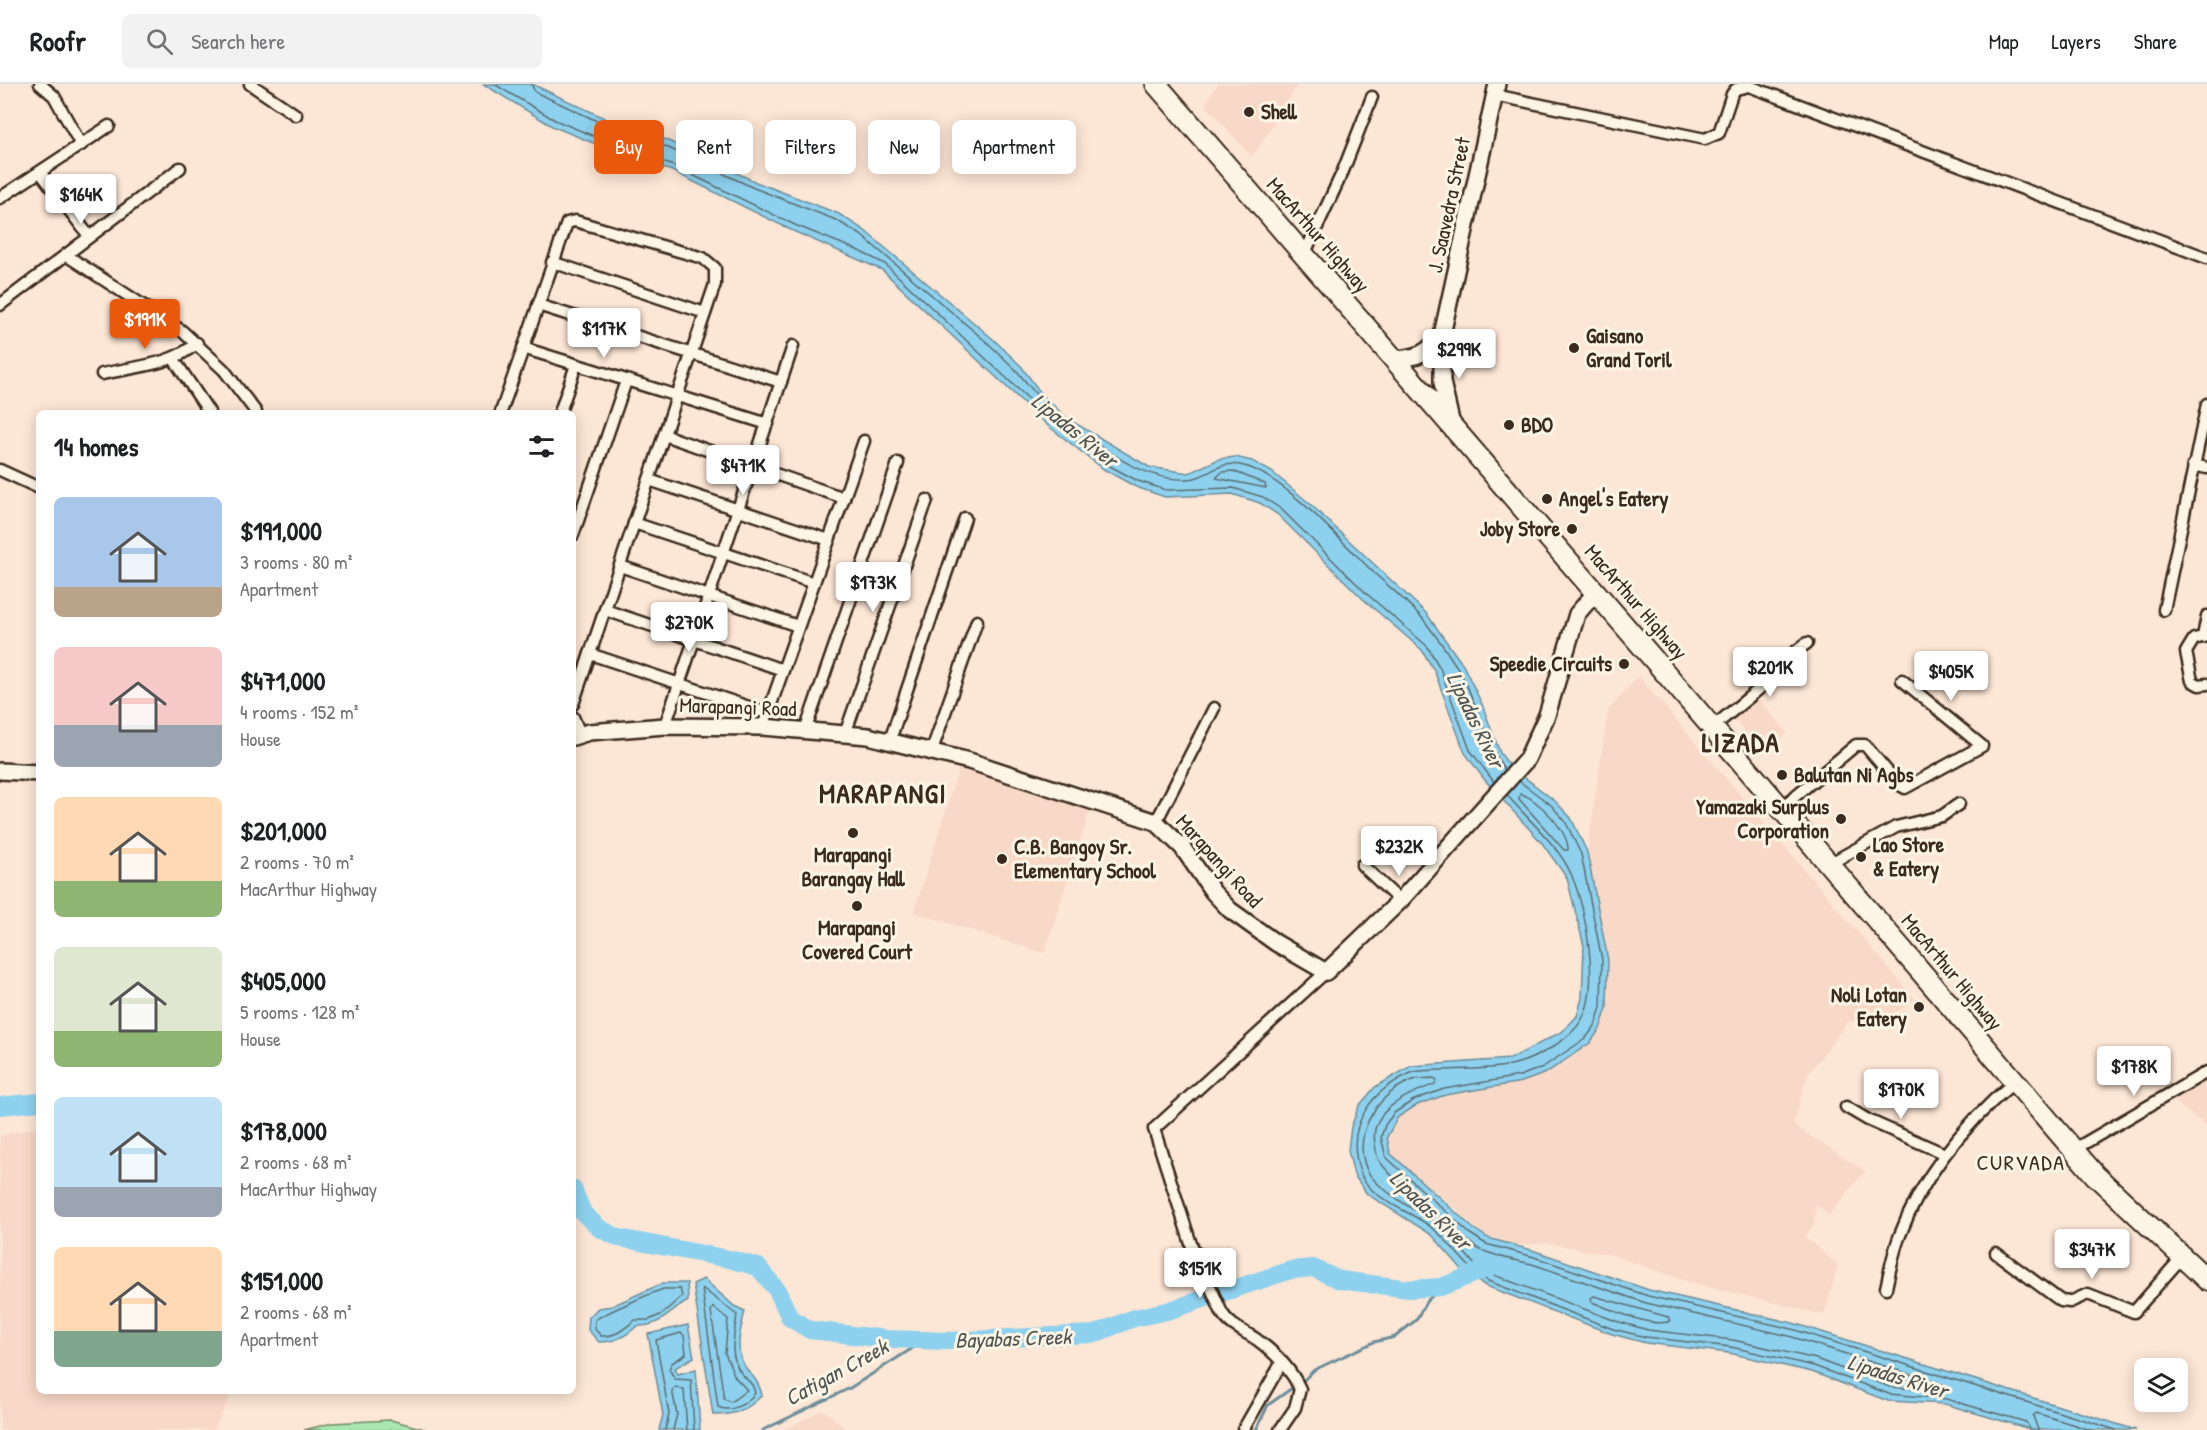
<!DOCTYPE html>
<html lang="en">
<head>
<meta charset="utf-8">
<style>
  :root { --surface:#fff; --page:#f2f2f2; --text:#202124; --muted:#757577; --line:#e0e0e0; --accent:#ea580c }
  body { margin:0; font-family:"Patrick Hand",sans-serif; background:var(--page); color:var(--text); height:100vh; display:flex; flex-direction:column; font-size:22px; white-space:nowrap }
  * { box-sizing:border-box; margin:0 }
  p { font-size:20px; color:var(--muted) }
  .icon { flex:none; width:33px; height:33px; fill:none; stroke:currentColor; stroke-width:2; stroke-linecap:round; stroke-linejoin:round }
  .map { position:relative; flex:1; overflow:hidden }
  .drawer { position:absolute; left:36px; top:326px; width:540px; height:984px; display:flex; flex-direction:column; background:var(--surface); border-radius:9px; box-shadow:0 3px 15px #0003 }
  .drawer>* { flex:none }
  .guide { position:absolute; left:594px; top:36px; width:570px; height:54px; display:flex; gap:12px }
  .controls { position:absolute; left:2134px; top:1274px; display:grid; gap:12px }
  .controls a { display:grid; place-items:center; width:54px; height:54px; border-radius:9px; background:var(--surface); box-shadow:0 3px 15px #0003; font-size:30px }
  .price { position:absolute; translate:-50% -51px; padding:0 14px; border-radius:6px; background:#fff; color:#222; font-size:20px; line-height:39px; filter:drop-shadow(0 2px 3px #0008) }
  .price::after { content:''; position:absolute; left:50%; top:36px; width:18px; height:14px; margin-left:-9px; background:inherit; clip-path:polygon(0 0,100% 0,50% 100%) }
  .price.active { background:var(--accent); color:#fff }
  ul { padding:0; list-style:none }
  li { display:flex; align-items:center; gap:18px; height:150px; padding:0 18px }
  li span { display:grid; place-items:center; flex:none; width:168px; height:120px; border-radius:9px; color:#555 }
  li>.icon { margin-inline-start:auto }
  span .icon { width:72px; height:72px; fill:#fffc; stroke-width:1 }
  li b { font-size:26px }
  h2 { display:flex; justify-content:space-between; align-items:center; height:72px; padding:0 18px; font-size:26px }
  .pill { padding:0 21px; border-radius:9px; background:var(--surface); box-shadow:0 3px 15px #0003; font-size:21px; line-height:54px }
  .pill.active { background:var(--accent); color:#fff }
  header { display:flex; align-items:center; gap:36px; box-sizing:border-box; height:84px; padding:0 30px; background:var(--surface); border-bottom:2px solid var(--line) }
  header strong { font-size:28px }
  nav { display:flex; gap:33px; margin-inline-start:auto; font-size:21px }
  .search { width:420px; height:54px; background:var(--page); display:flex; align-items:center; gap:15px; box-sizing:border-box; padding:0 21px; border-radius:9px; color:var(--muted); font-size:22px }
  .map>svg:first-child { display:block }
  .built { fill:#f8d8c7 }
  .green { fill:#a8e8b0; stroke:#728967; stroke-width:1.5 }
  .water { fill:#8dd1ee; stroke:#6c8e9b; stroke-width:1.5 }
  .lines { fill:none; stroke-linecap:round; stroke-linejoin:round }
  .shore { stroke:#5c6d71; stroke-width:1.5 }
  .stream { stroke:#6c8e9b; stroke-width:3 }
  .river { stroke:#8dd1ee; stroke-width:18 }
  .street-casing { stroke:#3b2a1e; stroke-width:15 }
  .secondary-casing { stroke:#3b2a1e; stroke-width:20 }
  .highway-casing { stroke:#3b2a1e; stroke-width:24 }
  .street { stroke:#fcf5e5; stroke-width:10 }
  .secondary { stroke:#fcf5e5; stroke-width:15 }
  .highway { stroke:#fcf5e5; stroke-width:20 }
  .poi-dot { fill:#3b2a1e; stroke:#fcf5e5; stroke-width:2 }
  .labels { text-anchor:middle; stroke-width:6; stroke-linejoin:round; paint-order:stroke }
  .poi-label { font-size:21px; font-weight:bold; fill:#3b2a1e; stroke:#fcf5e5; text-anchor:start }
  .street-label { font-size:21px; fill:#3b2a1e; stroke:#fcf5e5 }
  .water-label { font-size:22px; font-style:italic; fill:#505452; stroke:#fcf5e5 }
  .neighbourhood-label { font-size:22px; letter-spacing:1.5px; fill:#3b2a1e; stroke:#fcf5e5 }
  .district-label { font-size:27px; font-weight:bold; letter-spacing:1.5px; fill:#3b2a1e; stroke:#fcf5e5 }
</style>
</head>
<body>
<header>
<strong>Roofr</strong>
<div class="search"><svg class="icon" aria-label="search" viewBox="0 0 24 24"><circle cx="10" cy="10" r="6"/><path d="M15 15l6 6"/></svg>Search here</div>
<nav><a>Map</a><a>Layers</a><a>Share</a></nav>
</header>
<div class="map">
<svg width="2207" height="1346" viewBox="0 0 2207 1346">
  <rect width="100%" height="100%" fill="#fce6d5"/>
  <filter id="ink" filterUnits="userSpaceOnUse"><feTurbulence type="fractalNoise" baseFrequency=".0167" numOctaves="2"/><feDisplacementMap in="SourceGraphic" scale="12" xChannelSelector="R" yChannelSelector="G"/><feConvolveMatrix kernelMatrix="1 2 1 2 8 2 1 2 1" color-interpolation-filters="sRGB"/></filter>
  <g filter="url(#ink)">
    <!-- built -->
    <g class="built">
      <path d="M 1218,0 L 1298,0 L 1252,73 L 1205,20 Z"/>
      <path d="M 1638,592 L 1915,915 L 1875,943 L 1849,936 L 1807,991 L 1793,1041 L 1865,1087 L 1829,1131 L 1816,1120 L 1814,1139 L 1805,1153 L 1838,1181 L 1824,1231 L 1686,1197 L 1612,1171 L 1547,1159 L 1509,1162 L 1488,1154 L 1390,1069 L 1387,1053 L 1391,1043 L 1398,1033 L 1417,1021 L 1445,1011 L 1522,998 L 1546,989 L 1590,959 L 1608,876 L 1587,768 L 1608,627 Z"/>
      <path d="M 1756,612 L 1787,649 L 1763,670 L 1732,633 Z"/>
      <path d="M 960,681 L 1091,723 L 1044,869 L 914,828 Z"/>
      <path d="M 2207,993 L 2207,1042 L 2173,1017 Z"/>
      <path d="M 39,1043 L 39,1306 L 233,1307 L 213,1346 L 0,1346 L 0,1052 Z"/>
      <path d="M 823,1326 L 848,1346 L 783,1346 Z"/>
    </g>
    <!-- green -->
    <path class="green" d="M 391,1336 L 428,1346 L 304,1346 L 332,1339 Z"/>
    <!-- water -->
    <g class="water">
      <path d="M 483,0 L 532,0 L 613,38 L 662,54 L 756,98 L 839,130 L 864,146 L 993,255 L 1021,282 L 1043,312 L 1068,335 L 1149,383 L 1189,389 L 1219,375 L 1235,373 L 1252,377 L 1272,388 L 1308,418 L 1426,529 L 1463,581 L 1482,620 L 1500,669 L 1510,682 L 1555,717 L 1571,734 L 1587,768 L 1608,876 L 1607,924 L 1600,945 L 1590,959 L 1546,989 L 1522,998 L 1445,1011 L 1417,1021 L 1398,1033 L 1387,1053 L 1390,1069 L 1473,1144 L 1488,1154 L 1535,1167 L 1649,1206 L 1793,1239 L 2136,1346 L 2033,1346 L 1945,1320 L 1888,1317 L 1812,1288 L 1729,1269 L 1646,1259 L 1612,1250 L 1486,1202 L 1467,1191 L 1432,1151 L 1367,1110 L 1354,1091 L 1348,1066 L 1351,1043 L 1359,1022 L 1375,1003 L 1411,982 L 1510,975 L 1563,947 L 1577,932 L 1582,914 L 1584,862 L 1567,794 L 1542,759 L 1484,695 L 1465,669 L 1434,586 L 1422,566 L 1363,515 L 1277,430 L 1260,419 L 1232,410 L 1165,413 L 1136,403 L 1105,386 L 1047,341 L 882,186 L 793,147 L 672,87 L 620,70 L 552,42 Z"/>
      <path d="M 704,1195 L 734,1222 L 745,1227 C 740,1247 733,1269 748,1287 C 756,1296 759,1299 762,1311 C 747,1327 734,1331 713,1331 L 693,1200 Z"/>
      <path d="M 663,1199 L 687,1199 L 688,1217 C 669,1227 661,1243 637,1242 C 625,1253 615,1258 599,1258 L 588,1246 L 589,1233 L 598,1224 L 612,1222 Z"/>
      <path d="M 688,1241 L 694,1273 L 675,1284 L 678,1290 L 696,1285 L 700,1346 L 659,1346 L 663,1331 L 648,1250 Z"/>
    </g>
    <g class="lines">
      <!-- shore -->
      <g class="shore">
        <path d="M 494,0 L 555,36 L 622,64 L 674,82 L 795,141 L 857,166 L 885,180 L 1051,336 L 1056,340 L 1059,338 L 1016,286 L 989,260 L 861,151 L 836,136 L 754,104 L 660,60 L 610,43 L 535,8 L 531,0"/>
        <path d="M 1233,387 L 1265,400 L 1266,404 L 1216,394 L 1222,388 Z"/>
        <path d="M 1519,697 L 1551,721 L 1565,737 L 1581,770 L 1602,876 L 1601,923 L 1595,942 L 1585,955 L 1543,983 L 1520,992 L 1444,1005 L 1414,1016 L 1394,1029 L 1385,1041 L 1381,1053 L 1386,1073 L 1469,1149 L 1486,1160 L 1534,1173 L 1648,1212 L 1792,1245 L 2116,1346"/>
        <path d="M 1494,698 L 1470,666 L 1440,584 L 1427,562 L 1367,510 L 1281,425 L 1263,413 L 1233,404 L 1166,406 L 1138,397 L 1108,381 L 1065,347 L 1065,343 L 1069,342 C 1104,364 1144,398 1188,395 C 1211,394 1217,373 1248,383 C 1287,396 1342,458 1373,488 C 1389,503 1408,518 1423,535 C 1435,550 1447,567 1457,583 C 1477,615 1483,655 1505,686"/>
        <path d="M 1520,710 C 1537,713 1569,748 1568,766 L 1564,766 L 1519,715 Z"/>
        <path d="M 1507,711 C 1528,736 1559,761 1572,792 C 1586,826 1600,902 1582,935 C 1571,956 1534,976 1511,981 C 1488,986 1462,985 1438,986 C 1430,987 1419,986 1411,989 C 1375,1005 1348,1036 1357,1077 C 1359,1087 1363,1098 1371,1105 C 1389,1123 1417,1130 1436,1147 C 1455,1164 1466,1184 1488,1197 L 1613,1245 L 1646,1253 L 1731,1263 L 1814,1282 L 1889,1310 L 1946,1315 L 2026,1338 L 2030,1346"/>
        <path d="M 1434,994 L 1437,996 L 1435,1000 C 1411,1009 1368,1025 1375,1060 C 1376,1066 1376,1073 1380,1078 C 1396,1099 1422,1117 1442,1135 L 1440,1140 C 1421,1131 1375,1104 1367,1086 C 1350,1049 1380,1006 1416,995 C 1421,994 1428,995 1434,994 Z"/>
        <path d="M 1444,1139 L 1480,1166 L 1505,1174 L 1532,1180 L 1646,1219 L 1789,1252 L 1944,1301 L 1946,1304 L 1943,1307 L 1890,1303 L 1816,1275 L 1733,1256 L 1648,1246 L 1616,1237 L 1491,1190 L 1475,1181 L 1443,1143 Z"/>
        <path d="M 702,1204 L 737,1231 C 734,1252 728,1270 741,1289 C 747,1297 753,1298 755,1309 C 747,1320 731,1329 718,1323 Z"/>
        <path d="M 664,1205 L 680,1205 L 682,1212 L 662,1230 L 649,1236 L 635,1236 C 624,1245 616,1253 601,1252 L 595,1245 L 595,1236 C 599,1232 655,1207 664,1205 Z"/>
        <path d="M 1594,1212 L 1668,1233 L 1670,1237 C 1654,1245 1609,1225 1592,1218 L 1591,1214 Z"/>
        <path d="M 713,1223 L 728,1235 L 725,1269 L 735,1293 L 747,1306 L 731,1318 L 724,1315 L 711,1227 Z"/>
        <path d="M 665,1346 L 669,1330 L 656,1256 L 681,1249 L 684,1251 L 686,1270 L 672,1279 L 669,1285 L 675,1295 L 691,1296 L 694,1346"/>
        <path d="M 673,1346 L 677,1330 L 672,1306 L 676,1303 L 684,1306 L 687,1346"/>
        <path d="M 2038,1346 L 2033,1332 L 2036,1329 L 2091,1346"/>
      </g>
      <!-- stream -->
      <g class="stream">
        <path d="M 1301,1299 L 1314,1286 L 1374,1258 L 1395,1253 L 1416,1236 L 1426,1218 L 1441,1203"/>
        <path d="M 763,1346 L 850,1304 L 924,1257"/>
        <path d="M 1256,1346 L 1268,1321 L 1295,1302"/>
      </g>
      <!-- river -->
      <g class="river">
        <path d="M 0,1022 L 39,1018"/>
        <path d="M 573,1105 L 583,1129 L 599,1144 L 619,1154 L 729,1175 L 758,1183 L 777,1206 L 790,1234 L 810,1246 L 886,1255 L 949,1257 L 1094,1250 L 1134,1234 L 1167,1227 L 1291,1186 L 1313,1184 L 1340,1196 L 1409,1205 L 1441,1203 L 1489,1184"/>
      </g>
      <defs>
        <g id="street">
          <path d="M 40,0 L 54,12 L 81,61"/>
          <path d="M 250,0 L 296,31"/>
          <path d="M 1494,11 L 1705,55 L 1719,49 L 1732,10 L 1736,5 L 1749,2 L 2207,174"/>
          <path d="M 40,88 L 89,152"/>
          <path d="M 0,114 L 109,42"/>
          <path d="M 66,171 L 182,247 L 224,286 L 256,328"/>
          <path d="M 1304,171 L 1343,87 L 1372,13"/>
          <path d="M 552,178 L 705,229"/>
          <path d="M 0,221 L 180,84"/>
          <path d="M 538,221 L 781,298"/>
          <path d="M 523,264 L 768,340"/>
          <path d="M 173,274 L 209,328"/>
          <path d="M 102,290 C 133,283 173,281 197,259"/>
          <path d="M 501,328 L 567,139 L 575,137 L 703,174 L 715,184 L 715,200 L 573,620"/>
          <path d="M 560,328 L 576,281"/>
          <path d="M 664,351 L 844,414"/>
          <path d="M 2193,381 L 2207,384"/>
          <path d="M 0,386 L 39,404"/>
          <path d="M 649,396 L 829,456"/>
          <path d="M 634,439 L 814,499"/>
          <path d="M 573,451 L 626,297"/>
          <path d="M 620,482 L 798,542"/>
          <path d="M 605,526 L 783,586"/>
          <path d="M 2164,526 L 2207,320"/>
          <path d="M 2207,552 L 2194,555 L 2186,568 L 2192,597 L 2199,601 L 2207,600"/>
          <path d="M 2203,553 L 2207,532"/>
          <path d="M 590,570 L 767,629"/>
          <path d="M 573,633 L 580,650"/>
          <path d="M 665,642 L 793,262"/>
          <path d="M 763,643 L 864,357"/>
          <path d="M 1713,643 L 1770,596 L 1794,569 L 1807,559"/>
          <path d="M 805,647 L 898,379"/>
          <path d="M 845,650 L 927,416"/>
          <path d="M 890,656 L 965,434"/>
          <path d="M 932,666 L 977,537"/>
          <path d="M 1781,724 L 1856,661 L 1865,661 L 1898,700 L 1905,704 L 1982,662 L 1902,596"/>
          <path d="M 1156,738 L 1214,624"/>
          <path d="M 1829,780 L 1896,743 L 1942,732 L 1959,720"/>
          <path d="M 1362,781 L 1400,817"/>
          <path d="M 1846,1023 L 1868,1036 L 1945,1070"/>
          <path d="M 2073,1066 L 2207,988"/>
          <path d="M 1996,1169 L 2061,1217 L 2070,1218 L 2088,1210 L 2134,1228 L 2182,1173"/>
          <path d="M 1886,1204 C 1890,1187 1893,1168 1900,1151 C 1923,1090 1966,1039 2014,998"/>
          <path d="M 1243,1346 L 1282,1278"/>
          <path d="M 1280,1346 L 1295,1324 L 1300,1305 C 1291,1285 1274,1268 1256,1255 C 1244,1247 1230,1242 1222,1229 L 1191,1160 L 1154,1045 L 1326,888"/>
        </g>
        <g id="secondary">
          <path d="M 1394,275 C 1417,274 1427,270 1442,251"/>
          <path d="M 1452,341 L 1442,298 L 1442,251 L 1497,0"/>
          <path d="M 573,653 L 589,648 L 665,642 L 763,643 L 868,652 L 969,677 L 1156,738 L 1182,763 L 1213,808 L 1230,826 L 1276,859 L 1326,888 L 1400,817 L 1527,675 L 1547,631 L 1577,530 L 1596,508"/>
          <path d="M 0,687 L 39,689"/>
        </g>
        <path id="highway" d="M 1156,0 L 1674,599 L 2095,1091 L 2207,1196"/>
      </defs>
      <!-- street casing -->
      <use href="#street" class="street-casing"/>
      <!-- secondary casing -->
      <use href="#secondary" class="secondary-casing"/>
      <!-- highway casing -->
      <use href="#highway" class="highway-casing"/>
      <!-- street -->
      <use href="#street" class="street"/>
      <!-- secondary -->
      <use href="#secondary" class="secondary"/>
      <!-- highway -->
      <use href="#highway" class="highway"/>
    </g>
  </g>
  <!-- markers -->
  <g class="poi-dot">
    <circle cx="1249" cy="28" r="6"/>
    <circle cx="1574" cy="264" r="6"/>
    <circle cx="1509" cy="341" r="6"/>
    <circle cx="1547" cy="415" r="6"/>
    <circle cx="1572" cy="445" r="6"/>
    <circle cx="1624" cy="580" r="6"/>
    <circle cx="1782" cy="691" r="6"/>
    <circle cx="1841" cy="735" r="6"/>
    <circle cx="853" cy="749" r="6"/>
    <circle cx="1861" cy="773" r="6"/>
    <circle cx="1002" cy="775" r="6"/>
    <circle cx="857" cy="822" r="6"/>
    <circle cx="1919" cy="923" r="6"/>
  </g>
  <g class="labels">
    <!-- poi labels -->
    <g class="poi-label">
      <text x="1261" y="35">Shell</text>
      <text x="1586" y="259">Gaisano<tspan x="1586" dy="24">Grand Toril</tspan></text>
      <text x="1521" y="348">BDO</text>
      <text x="1559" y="422">Angel's Eatery</text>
      <text x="1560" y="452" text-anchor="end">Joby Store</text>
      <text x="1612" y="587" text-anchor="end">Speedie Circuits</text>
      <text x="1794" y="698">Balutan Ni Agbs</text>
      <text x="1829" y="730" text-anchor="end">Yamazaki Surplus<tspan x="1829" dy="24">Corporation</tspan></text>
      <text x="1873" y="768">Lao Store<tspan x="1873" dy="24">&amp; Eatery</tspan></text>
      <text x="1014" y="770">C.B. Bangoy Sr.<tspan x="1014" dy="24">Elementary School</tspan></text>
      <text x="853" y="778" text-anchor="middle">Marapangi<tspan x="853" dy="24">Barangay Hall</tspan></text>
      <text x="857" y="851" text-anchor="middle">Marapangi<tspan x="857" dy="24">Covered Court</tspan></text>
      <text x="1907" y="918" text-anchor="end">Noli Lotan<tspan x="1907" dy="24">Eatery</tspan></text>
    </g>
    <!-- street labels -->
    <g class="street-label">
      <text transform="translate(1449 121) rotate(-78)" y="7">J. Saavedra Street</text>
      <text transform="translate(1318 151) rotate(49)" y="7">MacArthur Highway</text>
      <text transform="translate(1636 518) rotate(49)" y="7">MacArthur Highway</text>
      <text transform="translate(738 623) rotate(2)" y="7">Marapangi Road</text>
      <text transform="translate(1219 777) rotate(48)" y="7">Marapangi Road</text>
      <text transform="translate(1952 888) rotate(50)" y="7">MacArthur Highway</text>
    </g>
    <!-- water labels -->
    <g class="water-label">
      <text transform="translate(1075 346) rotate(39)" y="8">Lipadas River</text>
      <text transform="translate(1476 636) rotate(64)" y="8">Lipadas River</text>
      <text transform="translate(1431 1126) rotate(44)" y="8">Lipadas River</text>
      <text transform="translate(1013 1254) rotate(-2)" y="8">Bayabas Creek</text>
      <text transform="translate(836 1288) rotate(-29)" y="8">Catigan Creek</text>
      <text transform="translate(1898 1292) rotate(17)" y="8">Lipadas River</text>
    </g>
    <!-- neighbourhood labels -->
    <g class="neighbourhood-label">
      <text x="2021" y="1086">CURVADA</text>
    </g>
    <!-- district labels -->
    <g class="district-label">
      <text x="1741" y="668">LIZADA</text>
      <text x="883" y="719">MARAPANGI</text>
    </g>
  </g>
</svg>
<div class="controls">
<a><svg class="icon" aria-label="layers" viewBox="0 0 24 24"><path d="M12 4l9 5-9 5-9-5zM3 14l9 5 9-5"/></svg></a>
</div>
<b class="price" style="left:81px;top:141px">$164K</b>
<b class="price active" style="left:145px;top:266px">$191K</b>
<b class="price" style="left:604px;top:275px">$117K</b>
<b class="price" style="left:1459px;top:296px">$299K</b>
<b class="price" style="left:743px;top:412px">$471K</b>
<b class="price" style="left:873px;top:529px">$173K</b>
<b class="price" style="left:689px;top:569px">$270K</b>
<b class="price" style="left:1770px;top:614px">$201K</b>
<b class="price" style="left:1951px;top:618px">$405K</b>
<b class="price" style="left:1399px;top:793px">$232K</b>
<b class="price" style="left:2134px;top:1013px">$178K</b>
<b class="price" style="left:1901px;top:1036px">$170K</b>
<b class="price" style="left:2092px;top:1196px">$347K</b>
<b class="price" style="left:1200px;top:1215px">$151K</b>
<div class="guide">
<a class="pill active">Buy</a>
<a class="pill">Rent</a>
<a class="pill">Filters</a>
<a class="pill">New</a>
<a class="pill">Apartment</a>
</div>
<section class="drawer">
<h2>14 homes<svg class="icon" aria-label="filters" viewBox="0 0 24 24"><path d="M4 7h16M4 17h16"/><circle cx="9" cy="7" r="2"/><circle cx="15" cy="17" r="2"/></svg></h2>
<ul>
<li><span style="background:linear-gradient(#a9c7e8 75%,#b9a48a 0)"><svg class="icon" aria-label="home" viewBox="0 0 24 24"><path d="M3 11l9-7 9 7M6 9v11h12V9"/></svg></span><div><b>$191,000</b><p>3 rooms · 80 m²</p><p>Apartment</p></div></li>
<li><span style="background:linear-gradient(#f6c9c9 65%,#9aa5b1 0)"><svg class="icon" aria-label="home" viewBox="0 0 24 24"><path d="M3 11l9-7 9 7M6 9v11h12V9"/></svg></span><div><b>$471,000</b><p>4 rooms · 152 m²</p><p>House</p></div></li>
<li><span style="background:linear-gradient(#ffd9b3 70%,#8fb573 0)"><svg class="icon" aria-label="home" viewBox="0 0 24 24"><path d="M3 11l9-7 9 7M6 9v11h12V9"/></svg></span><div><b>$201,000</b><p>2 rooms · 70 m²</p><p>MacArthur Highway</p></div></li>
<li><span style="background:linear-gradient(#dfe7d0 70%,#8fb573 0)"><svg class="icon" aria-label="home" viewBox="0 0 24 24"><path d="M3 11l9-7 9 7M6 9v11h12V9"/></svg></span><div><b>$405,000</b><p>5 rooms · 128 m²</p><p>House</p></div></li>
<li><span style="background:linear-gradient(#bfe0f5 75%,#9aa5b1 0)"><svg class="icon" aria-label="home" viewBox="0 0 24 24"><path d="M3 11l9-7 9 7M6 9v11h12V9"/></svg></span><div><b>$178,000</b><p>2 rooms · 68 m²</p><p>MacArthur Highway</p></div></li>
<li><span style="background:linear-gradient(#ffd9b3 70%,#7fa58c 0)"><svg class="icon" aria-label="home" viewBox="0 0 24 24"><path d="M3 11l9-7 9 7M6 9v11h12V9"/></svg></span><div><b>$151,000</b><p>2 rooms · 68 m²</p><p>Apartment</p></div></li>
</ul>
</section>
</div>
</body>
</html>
